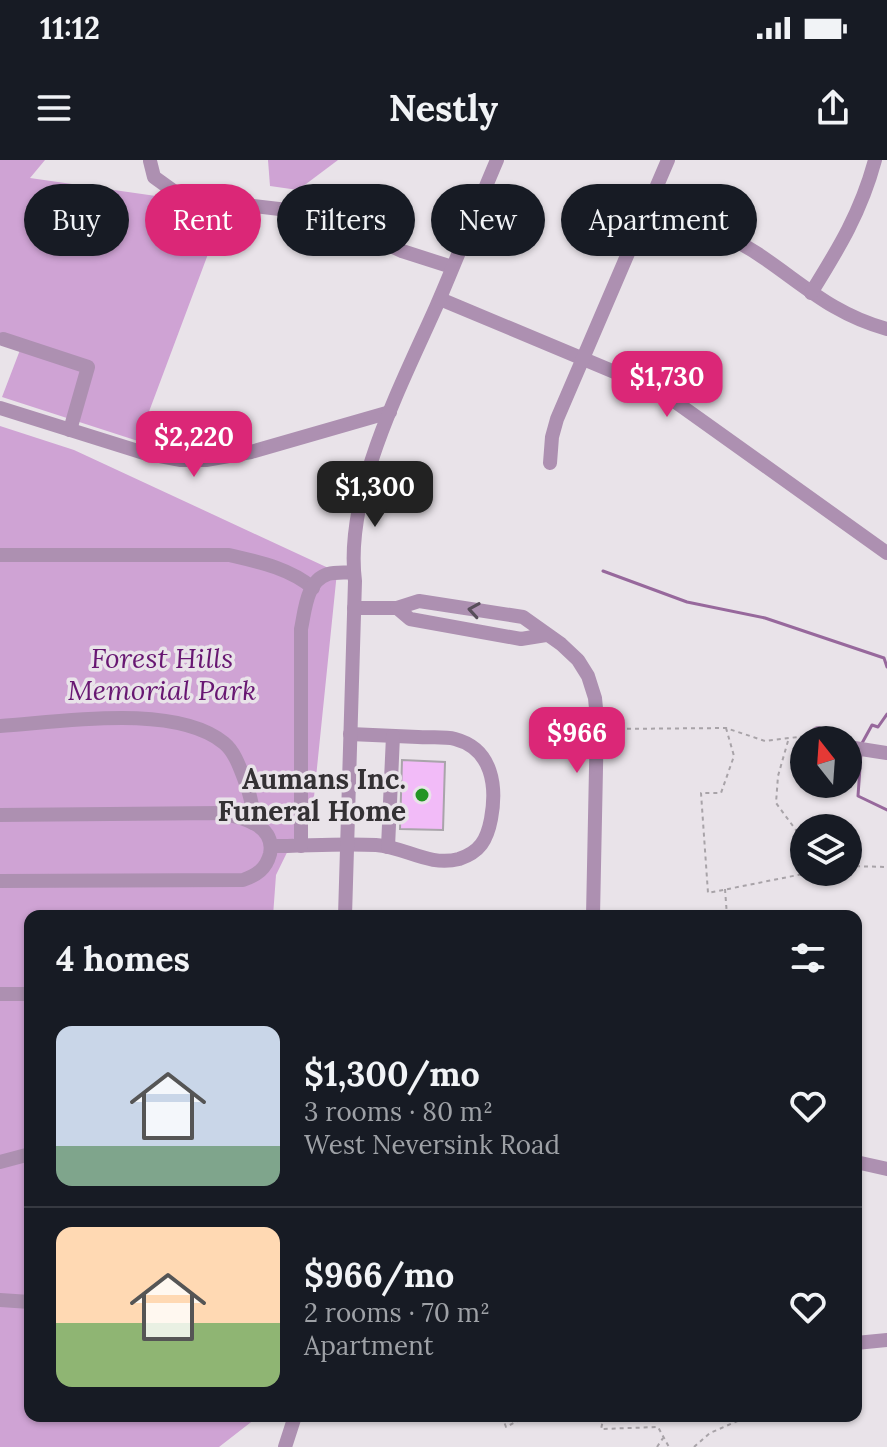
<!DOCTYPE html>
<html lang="en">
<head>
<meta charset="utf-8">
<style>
  :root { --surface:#171b24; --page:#20242c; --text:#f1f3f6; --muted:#9ea1a6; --line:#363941; --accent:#db2777 }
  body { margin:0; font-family:Lora,serif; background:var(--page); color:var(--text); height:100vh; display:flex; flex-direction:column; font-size:30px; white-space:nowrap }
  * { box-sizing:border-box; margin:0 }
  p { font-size:26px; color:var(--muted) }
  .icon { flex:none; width:44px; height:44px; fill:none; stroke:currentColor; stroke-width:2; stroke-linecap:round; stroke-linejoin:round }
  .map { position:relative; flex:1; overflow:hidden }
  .sheet { position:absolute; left:24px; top:750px; width:838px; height:512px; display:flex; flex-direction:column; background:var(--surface); border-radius:16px; box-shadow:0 2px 6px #0004 }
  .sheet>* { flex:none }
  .guide { position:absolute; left:24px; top:24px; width:840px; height:72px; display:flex; gap:16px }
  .needle { width:52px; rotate:343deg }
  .buttons { position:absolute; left:790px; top:566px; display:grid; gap:16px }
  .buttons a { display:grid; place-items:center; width:72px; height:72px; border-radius:50%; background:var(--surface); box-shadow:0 2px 6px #0004; font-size:40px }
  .price { position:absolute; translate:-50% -68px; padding:0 18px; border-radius:16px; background:var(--accent); color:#fff; font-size:26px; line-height:52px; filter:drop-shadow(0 2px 4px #0008) }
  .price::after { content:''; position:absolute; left:50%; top:48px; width:24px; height:18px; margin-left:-12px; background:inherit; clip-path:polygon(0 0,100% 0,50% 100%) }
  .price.current { background:#222; color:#fff }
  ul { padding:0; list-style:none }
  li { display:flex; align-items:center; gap:24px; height:200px; padding:0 32px }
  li+li { border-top:2px solid var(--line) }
  li span { display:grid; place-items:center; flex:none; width:224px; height:160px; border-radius:16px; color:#555 }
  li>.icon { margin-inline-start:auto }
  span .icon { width:96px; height:96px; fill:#fffc; stroke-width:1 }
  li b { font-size:34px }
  h2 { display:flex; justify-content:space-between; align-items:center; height:96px; padding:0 32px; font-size:34px }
  .pill { padding:0 28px; border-radius:36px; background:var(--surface); box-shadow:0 2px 6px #0004; font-size:28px; line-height:72px }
  .pill.current { background:var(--accent); color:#fff }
  .status { display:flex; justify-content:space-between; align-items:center; height:56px; padding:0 40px; background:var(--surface); direction:ltr }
  .status svg { height:22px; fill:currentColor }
  header { display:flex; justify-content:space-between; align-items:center; height:104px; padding:0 32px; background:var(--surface); font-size:36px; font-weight:700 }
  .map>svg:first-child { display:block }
  .green { fill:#cfa3d4 }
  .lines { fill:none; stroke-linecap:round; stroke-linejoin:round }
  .stream { stroke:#97689c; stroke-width:3 }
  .building { fill:#f2bbf8; stroke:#a9a4aa; stroke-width:2 }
  .path { stroke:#a8a3a8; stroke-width:2; stroke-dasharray:4 4; stroke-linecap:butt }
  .minor { stroke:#ad90b1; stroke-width:14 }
  .oneway { stroke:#584e5a }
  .poi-dot { fill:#229522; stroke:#e9e3e9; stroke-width:3 }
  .labels { text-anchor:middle; stroke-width:7; stroke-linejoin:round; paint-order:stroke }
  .park-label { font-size:28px; font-style:italic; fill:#681772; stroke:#e9e3e9 }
  .poi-label { font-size:28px; font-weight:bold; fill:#343134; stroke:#e9e3e9; text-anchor:end }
</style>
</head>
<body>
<div class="status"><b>11:12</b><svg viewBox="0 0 49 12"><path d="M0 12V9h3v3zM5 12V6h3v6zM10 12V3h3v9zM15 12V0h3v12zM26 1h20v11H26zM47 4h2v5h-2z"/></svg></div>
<header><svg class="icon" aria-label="menu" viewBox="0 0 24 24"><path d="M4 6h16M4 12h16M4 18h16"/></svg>Nestly<svg class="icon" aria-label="share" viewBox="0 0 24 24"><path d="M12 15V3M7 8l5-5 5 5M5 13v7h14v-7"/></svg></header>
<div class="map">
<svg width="887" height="1287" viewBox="0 0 887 1287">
  <rect width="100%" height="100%" fill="#e9e3e9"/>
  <!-- green -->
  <g class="green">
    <path d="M 0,0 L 45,0 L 30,18 L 226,46 L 138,281 L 2,237 L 20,190 L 0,185 Z"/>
    <path d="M 268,0 L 338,0 L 298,30 L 270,26 Z"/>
    <path d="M 0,266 L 74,290 L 337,412 L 314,637 L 276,715 L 273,756 L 30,756 L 30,1256 L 259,1256 L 219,1287 L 0,1287 Z"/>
  </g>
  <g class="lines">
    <!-- stream -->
    <g class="stream">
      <path d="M 603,411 L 687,442 L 765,458 L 884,498 L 887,507"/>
      <path d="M 861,585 L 872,565 L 878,567 L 887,554"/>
      <path d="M 861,593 L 858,636 L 887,650"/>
    </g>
  </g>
  <!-- building -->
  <path class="building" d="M 402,600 L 445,602 L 443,670 L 400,669 Z"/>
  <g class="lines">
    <!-- path -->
    <g class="path">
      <path d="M 726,568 L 734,596 L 721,633 L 701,633 L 708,733 L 813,712"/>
      <path d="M 611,569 L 726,568 L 765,581 L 806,576"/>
      <path d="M 788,581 L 778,616 L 776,643 L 804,681"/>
      <path d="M 848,706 L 887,707"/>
      <path d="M 725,729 L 727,756"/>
      <path d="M 502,1256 L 506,1267 L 527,1256"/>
      <path d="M 604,1256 L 601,1269 L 658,1267 L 669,1287"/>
      <path d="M 657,1287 L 663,1278"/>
      <path d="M 694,1287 L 710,1273 L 749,1256"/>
    </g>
    <!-- minor -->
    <g class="minor">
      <path d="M 150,1 L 154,17 L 179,35 L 196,39 L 296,51 L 353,69 L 402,91 L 452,107"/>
      <path d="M 651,42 C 687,57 724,72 758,94 C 803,124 832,154 887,169"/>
      <path d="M 811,133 C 839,88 861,52 875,0"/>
      <path d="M 440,139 L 636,221 L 670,238 L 887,393"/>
      <path d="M 3,179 L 88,207 L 70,270"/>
      <path d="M 0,248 L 144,293 L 181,300 L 206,300 L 251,292 L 390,252"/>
      <path d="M 550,303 L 552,277 L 557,259 L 668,0"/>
      <path d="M 0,395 L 229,395 C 259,402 289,408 313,428"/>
      <path d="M 354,448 L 397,448"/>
      <path d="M 546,475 L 521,479 L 410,459 L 397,448 L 419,441 L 523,457 L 561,484 L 578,500 L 588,516 L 595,538 L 597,559 L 593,756"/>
      <path d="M 0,566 C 61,562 175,543 224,583 C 235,592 240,608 245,621 C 250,634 254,648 253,663"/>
      <path d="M 818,573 L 830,580"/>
      <path d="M 848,587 L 887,593"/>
      <path d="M 0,655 L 220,653 C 242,657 276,665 270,694 C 266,709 257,715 243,720 L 0,721"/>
      <path d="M 271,686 C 306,686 341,683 376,685 C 405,687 429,707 459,699 C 480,692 487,680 491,659 C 497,627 493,589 455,579 C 444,576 430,578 418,577 C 396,576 373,575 350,574"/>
      <path d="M 301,686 L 301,469 C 305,451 306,421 328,414 C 336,412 346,413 354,412"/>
      <path d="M 388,687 L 393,576"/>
      <path d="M 345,756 L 355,421 C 344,334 401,226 436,147 C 457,99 476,49 497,0"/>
      <path d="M 0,834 L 30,834"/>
      <path d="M 0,1002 L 30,994"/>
      <path d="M 856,1002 L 887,1009"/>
      <path d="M 0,1140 L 30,1142"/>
      <path d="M 856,1183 L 887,1180"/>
      <path d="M 285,1287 L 295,1256"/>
    </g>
  </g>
  <!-- one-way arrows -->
  <defs><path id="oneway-chevron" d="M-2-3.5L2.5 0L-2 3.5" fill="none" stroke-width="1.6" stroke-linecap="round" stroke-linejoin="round" transform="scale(2)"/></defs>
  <use class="oneway" href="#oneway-chevron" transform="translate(474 450) rotate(-171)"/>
  <!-- markers -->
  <circle class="poi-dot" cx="422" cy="635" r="8"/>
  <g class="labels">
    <!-- park labels -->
    <g class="park-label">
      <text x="162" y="508">Forest Hills<tspan x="162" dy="32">Memorial Park</tspan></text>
    </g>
    <!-- poi labels -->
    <g class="poi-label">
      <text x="406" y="629">Aumans Inc.<tspan x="406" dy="32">Funeral Home</tspan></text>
    </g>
  </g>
</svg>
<div class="buttons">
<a><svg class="needle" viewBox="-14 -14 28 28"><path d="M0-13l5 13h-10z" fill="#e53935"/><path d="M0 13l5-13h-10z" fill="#9ea1a6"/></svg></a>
<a><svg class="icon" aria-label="layers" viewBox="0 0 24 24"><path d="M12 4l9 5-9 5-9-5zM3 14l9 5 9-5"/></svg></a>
</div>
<b class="price" style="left:667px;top:259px">$1,730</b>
<b class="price" style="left:194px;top:319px">$2,220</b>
<b class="price current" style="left:375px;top:369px">$1,300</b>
<b class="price" style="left:577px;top:615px">$966</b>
<div class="guide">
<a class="pill">Buy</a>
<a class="pill current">Rent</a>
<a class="pill">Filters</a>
<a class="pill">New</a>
<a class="pill">Apartment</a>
</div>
<section class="sheet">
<h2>4 homes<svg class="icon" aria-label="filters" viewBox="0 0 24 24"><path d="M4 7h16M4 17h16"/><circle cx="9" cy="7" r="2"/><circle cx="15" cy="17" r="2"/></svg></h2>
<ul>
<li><span style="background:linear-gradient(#c9d6e8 75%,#7fa58c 0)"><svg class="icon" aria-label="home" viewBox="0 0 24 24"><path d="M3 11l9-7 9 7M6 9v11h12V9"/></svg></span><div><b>$1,300/mo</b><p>3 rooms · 80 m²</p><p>West Neversink Road</p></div><svg class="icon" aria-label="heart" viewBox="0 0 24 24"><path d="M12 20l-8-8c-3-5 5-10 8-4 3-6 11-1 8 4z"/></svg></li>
<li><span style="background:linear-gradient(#ffd9b3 60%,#8fb573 0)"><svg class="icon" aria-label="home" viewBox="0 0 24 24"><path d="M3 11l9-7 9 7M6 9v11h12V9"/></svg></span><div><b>$966/mo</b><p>2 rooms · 70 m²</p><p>Apartment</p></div><svg class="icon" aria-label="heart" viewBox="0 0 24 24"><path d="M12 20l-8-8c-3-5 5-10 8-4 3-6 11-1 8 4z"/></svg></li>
</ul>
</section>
</div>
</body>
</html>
